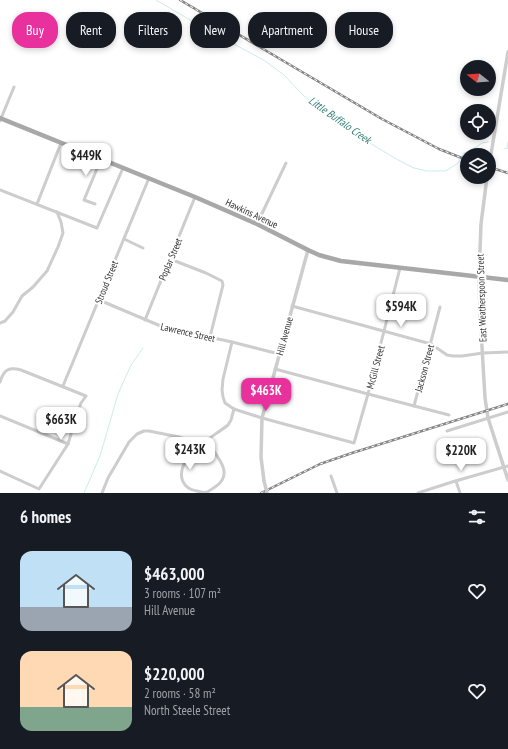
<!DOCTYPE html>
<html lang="en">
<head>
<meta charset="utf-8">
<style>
  :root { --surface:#171b24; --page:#20242c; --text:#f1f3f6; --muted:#9ea1a6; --accent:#e9319d }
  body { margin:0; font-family:"PT Sans Narrow",sans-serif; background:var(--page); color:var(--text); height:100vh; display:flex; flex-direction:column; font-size:15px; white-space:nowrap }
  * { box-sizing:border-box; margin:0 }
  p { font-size:13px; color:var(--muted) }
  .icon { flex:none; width:22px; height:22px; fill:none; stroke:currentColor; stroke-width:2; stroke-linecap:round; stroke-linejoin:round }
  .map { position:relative; height:493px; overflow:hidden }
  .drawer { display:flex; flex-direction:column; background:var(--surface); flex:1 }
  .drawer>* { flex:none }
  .hud { position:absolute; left:12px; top:12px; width:484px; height:36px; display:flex; gap:8px }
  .needle { width:26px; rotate:287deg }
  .fabs { position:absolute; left:460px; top:60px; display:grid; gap:8px }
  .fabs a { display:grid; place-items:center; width:36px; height:36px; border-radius:50%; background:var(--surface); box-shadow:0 2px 6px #0003; font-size:20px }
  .price { position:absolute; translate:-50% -34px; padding:0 9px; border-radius:8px; background:#fff; color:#222; font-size:13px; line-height:26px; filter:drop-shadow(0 1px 2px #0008) }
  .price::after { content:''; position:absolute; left:50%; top:24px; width:12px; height:9px; margin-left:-6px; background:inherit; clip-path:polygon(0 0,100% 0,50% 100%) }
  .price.active { background:var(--accent); color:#fff }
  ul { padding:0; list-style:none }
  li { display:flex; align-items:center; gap:12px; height:100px; padding:0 20px }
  li span { display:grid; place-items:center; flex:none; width:112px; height:80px; border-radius:12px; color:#555 }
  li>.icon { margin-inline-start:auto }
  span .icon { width:48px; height:48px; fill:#fffc; stroke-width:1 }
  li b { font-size:17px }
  h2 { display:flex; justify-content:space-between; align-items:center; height:48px; padding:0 20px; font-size:17px }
  .tag { padding:0 14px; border-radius:16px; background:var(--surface); box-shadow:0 2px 6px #0003; font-size:14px; line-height:36px }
  .tag.active { background:var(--accent); color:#fff }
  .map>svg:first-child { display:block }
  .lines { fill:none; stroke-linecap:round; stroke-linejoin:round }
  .stream { stroke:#cbede9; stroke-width:1 }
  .minor { stroke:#cdcdcd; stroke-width:3 }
  .tertiary { stroke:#cdcdcd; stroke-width:3.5 }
  .primary { stroke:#a8a8a8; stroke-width:4.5 }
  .rail-casing { stroke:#858585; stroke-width:2.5 }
  .rail { stroke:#fff; stroke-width:1; stroke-dasharray:3; stroke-linecap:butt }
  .tertiary-bridge { stroke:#cdcdcd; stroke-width:3.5 }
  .labels { text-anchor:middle; stroke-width:4; stroke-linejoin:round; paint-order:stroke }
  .street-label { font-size:10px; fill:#303030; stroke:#fff }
  .water-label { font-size:11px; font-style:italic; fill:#368178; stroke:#fff }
</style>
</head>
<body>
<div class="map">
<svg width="508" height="493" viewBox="0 0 508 493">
  <rect width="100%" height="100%" fill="#fff"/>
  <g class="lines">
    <!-- stream -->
    <g class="stream">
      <path d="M 156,0 L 218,36 L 249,52 L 265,61 L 284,75 L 303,95 L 316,106 L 321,110 L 328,113 L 340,121 L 358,136 L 398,160 L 414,168 L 427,171 L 445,171 L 449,169 L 458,163 L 464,153 L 472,150 L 482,143 L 488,142"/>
      <path d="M 507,148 L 508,142"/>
      <path d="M 504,149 L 508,148"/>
      <path d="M 84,493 L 100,456 L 118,394 L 131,365 L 143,348"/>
    </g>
    <!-- minor -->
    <g class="minor">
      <path d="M 0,121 L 14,87"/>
      <path d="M 0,190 L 97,228 L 123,168"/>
      <path d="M 37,204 L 61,143"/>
      <path d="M 95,204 L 84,200 L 101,159"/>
      <path d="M 257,224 L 286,163"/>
      <path d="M 124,239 L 143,248"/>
      <path d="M 170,259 L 206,273 L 222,281 L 223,285 L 210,337"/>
      <path d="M 99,300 L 163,327 L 232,342 L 279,354"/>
      <path d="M 292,306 L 431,344 L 447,355 L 453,356 L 462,356 L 483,353 L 508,352"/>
      <path d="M 145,320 L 195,197"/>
      <path d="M 0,323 L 5,321 L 13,312 L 22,296 L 33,287 L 47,271 L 58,247 L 63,233 L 61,222 L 57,212"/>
      <path d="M 232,342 L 223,379 L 222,390 L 223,397 L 225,403 L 234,409 L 262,418 L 354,443 L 368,394 L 400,268"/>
      <path d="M 275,369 L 368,394 L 449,415"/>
      <path d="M 0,382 C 4,369 9,367 21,370 L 86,396 L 81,403 L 76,417 L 68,444 L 39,489 L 0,471"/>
      <path d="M 63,386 L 149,178"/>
      <path d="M 414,406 L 440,307"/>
      <path d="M 0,416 L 68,444"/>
      <path d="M 447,431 L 508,412"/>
      <path d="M 207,441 C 211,448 221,460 223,467 C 227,478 220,484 212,489 C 210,490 208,492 207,492 C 204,493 200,492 197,491 C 183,489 178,477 184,464 C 193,446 213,437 228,425 L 231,420 L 234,409"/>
      <path d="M 331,476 L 337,493"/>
      <path d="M 456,481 L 460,493"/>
      <path d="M 102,493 L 108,478 L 129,442 L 137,434 L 144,431 L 149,431 L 179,437 L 184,439 L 195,450"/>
      <path d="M 418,493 L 452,482 L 508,466"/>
    </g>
    <!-- tertiary -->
    <g class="tertiary">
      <path d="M 489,166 L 508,52"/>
      <path d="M 487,177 L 481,224 L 479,277 L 480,313 L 485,398 L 488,418 L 508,480"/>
      <path d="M 264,481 L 261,457 L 262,418 L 308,250"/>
    </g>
    <!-- primary -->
    <path class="primary" d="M 0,118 L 195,197 L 257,224 L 308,250 L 319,255 L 341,261 L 508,280"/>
    <defs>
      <g id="rail">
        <path d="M 180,0 L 382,119 L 439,149 L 467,160"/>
        <path d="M 489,167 L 508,173"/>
        <path d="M 261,493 L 320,464 L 352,453 L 508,404"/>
      </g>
    </defs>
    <!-- rail casing -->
    <use href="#rail" class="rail-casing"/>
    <!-- rail -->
    <use href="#rail" class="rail"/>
    <!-- tertiary-bridge -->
    <path class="tertiary-bridge" d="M 264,481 L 267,493"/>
  </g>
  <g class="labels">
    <!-- street labels -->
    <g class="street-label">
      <text transform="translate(252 213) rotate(25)" y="4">Hawkins Avenue</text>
      <text transform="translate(170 259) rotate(-67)" y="4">Poplar Street</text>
      <text transform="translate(106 282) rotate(-68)" y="4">Stroud Street</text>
      <text transform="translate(481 298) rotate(-92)" y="4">East Weatherspoon Street</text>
      <text transform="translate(188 332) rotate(13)" y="4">Lawrence Street</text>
      <text transform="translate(284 336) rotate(-75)" y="4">Hill Avenue</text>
      <text transform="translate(375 367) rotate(-75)" y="4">McGill Street</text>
      <text transform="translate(424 368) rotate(-75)" y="4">Jackson Street</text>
    </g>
    <!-- water labels -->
    <g class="water-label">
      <text transform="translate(340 120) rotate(35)" y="4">Little Buffalo Creek</text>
    </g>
  </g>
</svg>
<div class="fabs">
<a><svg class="needle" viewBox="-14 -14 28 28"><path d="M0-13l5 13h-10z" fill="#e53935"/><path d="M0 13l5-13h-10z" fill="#9ea1a6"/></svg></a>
<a><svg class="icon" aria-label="locate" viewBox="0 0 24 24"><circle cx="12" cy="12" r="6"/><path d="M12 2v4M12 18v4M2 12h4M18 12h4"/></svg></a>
<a><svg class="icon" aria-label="layers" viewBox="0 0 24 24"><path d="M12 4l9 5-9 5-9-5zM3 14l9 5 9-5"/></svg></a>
</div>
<b class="price" style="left:86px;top:177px">$449K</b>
<b class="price" style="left:401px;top:328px">$594K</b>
<b class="price active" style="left:266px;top:412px">$463K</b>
<b class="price" style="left:61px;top:441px">$663K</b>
<b class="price" style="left:190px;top:471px">$243K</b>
<b class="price" style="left:461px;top:472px">$220K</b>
<div class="hud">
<a class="tag active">Buy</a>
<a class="tag">Rent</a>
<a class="tag">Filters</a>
<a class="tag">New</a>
<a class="tag">Apartment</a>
<a class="tag">House</a>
</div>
</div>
<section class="drawer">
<h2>6 homes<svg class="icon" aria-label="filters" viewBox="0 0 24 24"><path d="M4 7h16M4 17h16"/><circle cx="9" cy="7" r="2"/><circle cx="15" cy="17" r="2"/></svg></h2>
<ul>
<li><span style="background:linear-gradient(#bfe0f5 70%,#9aa5b1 0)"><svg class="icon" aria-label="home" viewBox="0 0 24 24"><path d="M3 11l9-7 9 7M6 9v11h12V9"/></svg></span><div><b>$463,000</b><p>3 rooms · 107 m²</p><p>Hill Avenue</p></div><svg class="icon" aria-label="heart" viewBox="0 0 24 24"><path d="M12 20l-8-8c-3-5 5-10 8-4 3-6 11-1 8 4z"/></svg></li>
<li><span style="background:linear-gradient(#ffd9b3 70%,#7fa58c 0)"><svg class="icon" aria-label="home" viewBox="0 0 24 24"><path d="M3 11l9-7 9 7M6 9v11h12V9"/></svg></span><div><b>$220,000</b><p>2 rooms · 58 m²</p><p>North Steele Street</p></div><svg class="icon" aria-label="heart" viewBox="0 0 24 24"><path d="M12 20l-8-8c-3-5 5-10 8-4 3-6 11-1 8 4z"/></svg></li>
</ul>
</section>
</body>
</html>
